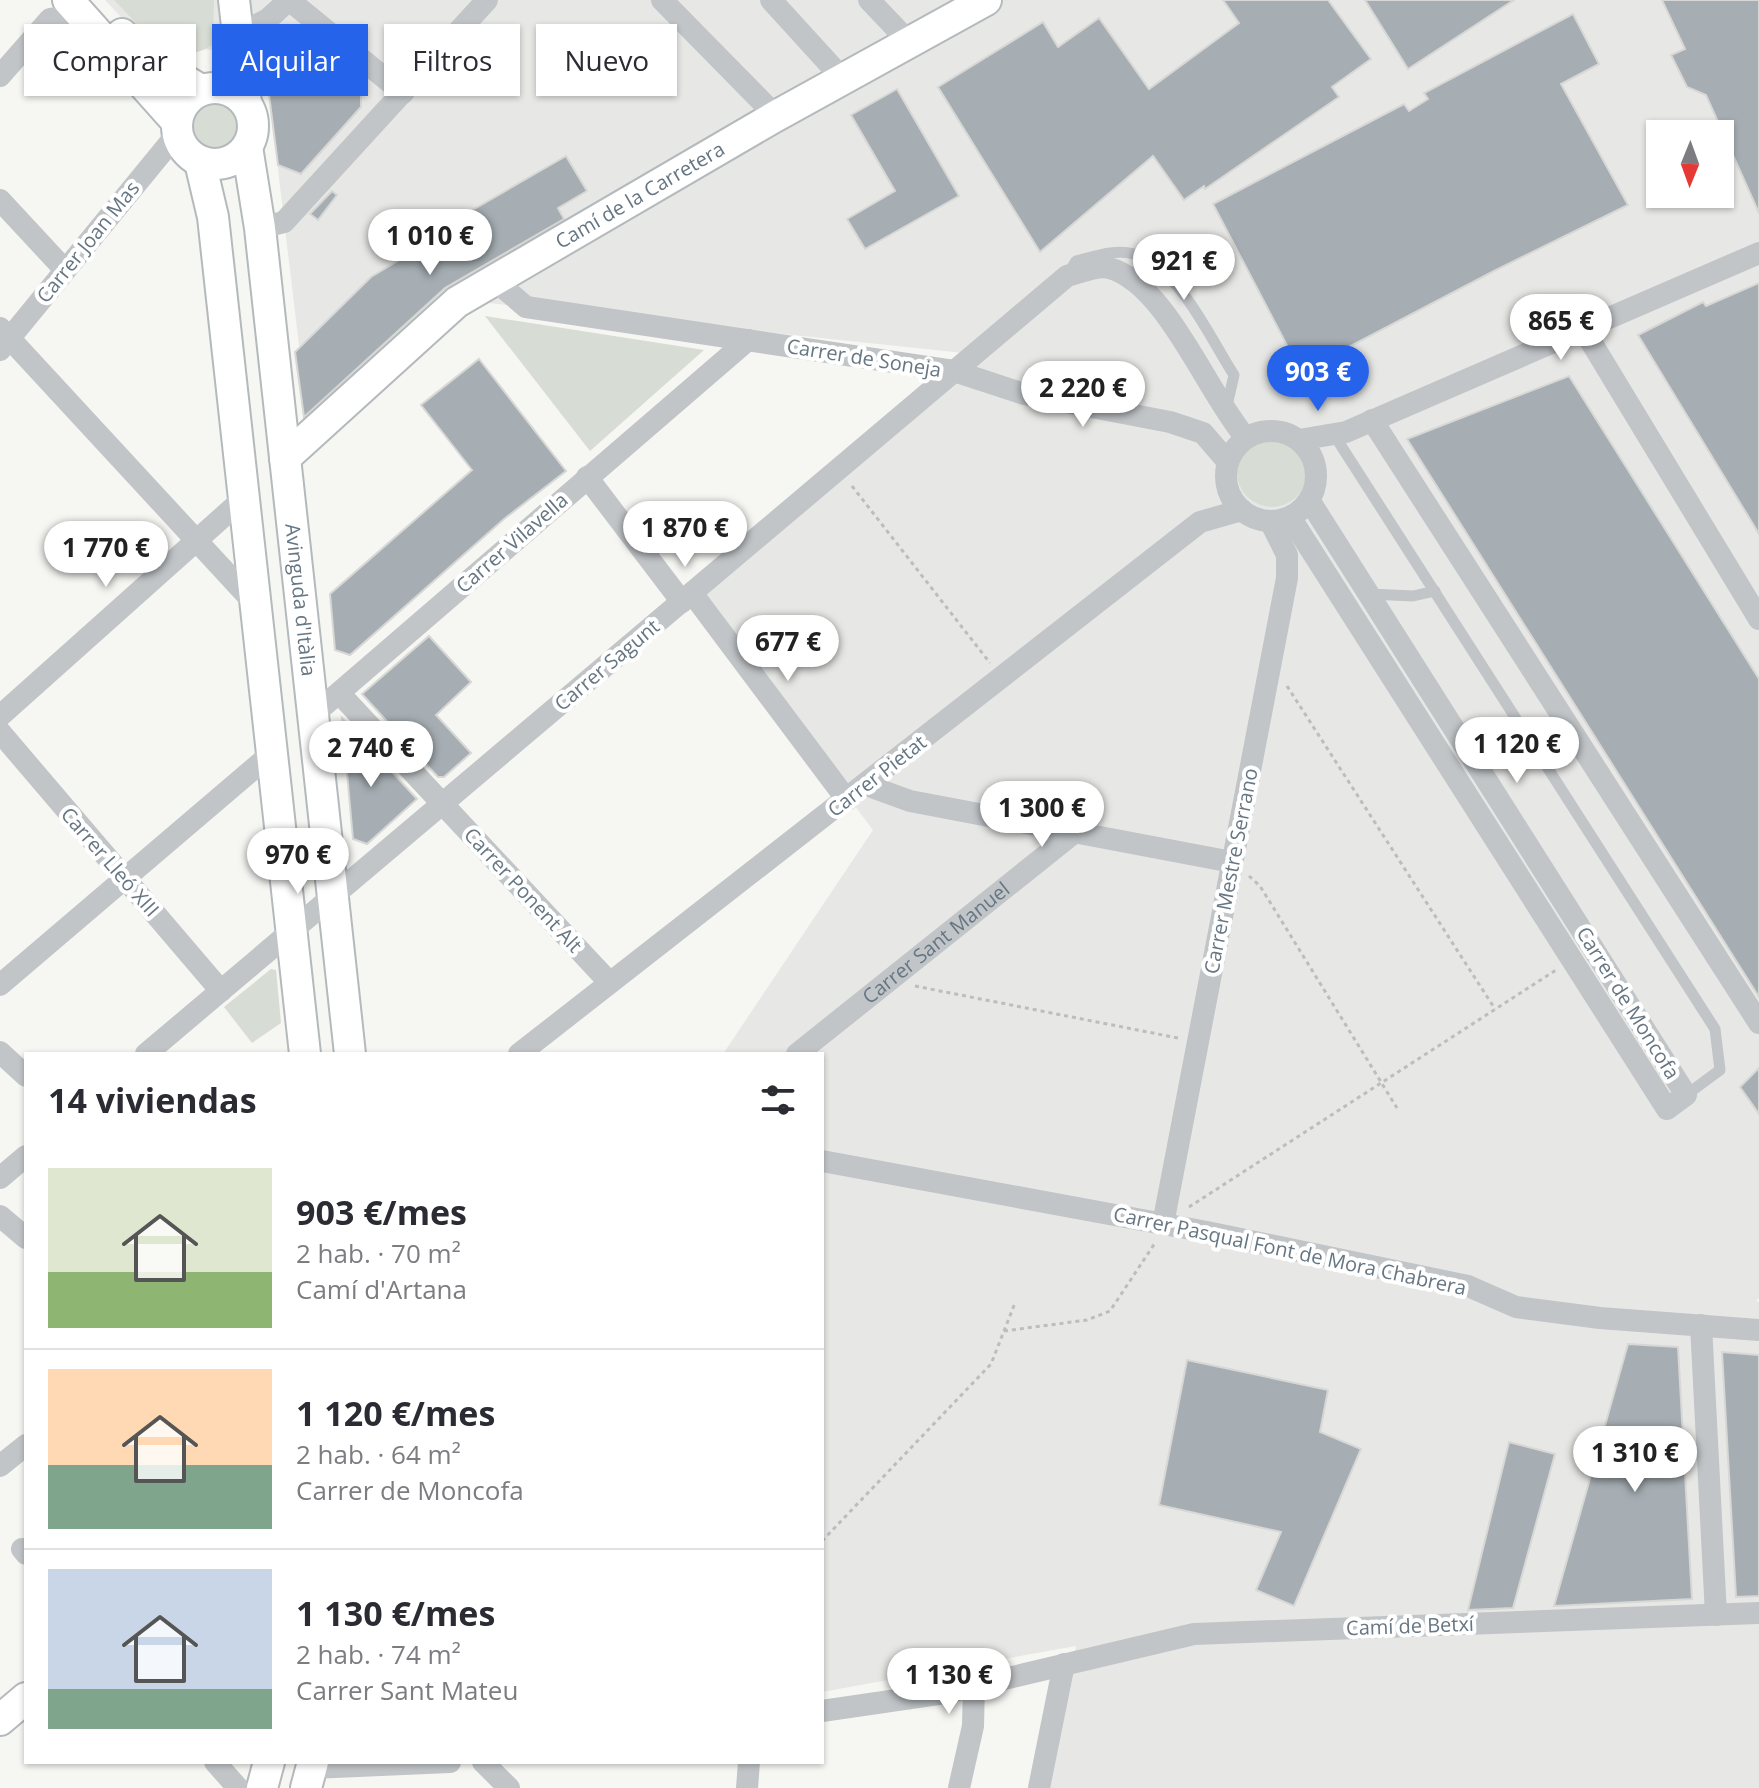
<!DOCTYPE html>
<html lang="es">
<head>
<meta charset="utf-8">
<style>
  :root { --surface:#fff; --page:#f7f7f7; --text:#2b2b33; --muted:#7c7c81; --line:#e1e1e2; --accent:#2563eb }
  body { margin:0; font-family:"Open Sans",sans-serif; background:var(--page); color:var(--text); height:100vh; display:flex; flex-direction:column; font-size:30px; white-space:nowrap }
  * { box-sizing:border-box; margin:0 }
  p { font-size:26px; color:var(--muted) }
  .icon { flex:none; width:44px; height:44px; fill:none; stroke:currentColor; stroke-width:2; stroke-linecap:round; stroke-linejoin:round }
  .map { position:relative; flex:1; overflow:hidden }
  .sheet { position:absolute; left:24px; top:1052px; width:800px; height:712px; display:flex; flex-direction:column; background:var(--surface); border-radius:0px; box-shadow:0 2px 6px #0004 }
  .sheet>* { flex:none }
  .hud { position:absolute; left:24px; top:24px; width:800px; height:72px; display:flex; gap:16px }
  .needle { width:52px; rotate:181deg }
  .buttons { position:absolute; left:1646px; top:120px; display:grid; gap:16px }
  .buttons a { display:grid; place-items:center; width:88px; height:88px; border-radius:0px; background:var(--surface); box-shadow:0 2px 6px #0004; font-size:40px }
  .price { position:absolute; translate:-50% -68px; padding:0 18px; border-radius:28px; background:#fff; color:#222; font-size:26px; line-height:52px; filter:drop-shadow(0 2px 4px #0008) }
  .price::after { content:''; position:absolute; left:50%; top:48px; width:24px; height:18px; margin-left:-12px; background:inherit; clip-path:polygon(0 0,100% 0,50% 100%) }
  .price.on { background:var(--accent); color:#fff }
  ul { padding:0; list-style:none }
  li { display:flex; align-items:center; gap:24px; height:200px; padding:0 24px }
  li+li { border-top:2px solid var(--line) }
  li span { display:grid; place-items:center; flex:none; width:224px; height:160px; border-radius:0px; color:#555 }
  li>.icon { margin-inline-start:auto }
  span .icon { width:96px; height:96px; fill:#fffc; stroke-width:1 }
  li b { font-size:34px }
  h2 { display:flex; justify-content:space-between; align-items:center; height:96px; padding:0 24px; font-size:34px }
  .chip { padding:0 28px; border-radius:0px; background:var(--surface); box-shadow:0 2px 6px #0004; font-size:28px; line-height:72px }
  .chip.on { background:var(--accent); color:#fff }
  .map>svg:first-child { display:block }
  .built { fill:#e7e7e6; fill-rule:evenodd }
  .green { fill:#d7ddd4 }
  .building { fill:#a6aeb3; stroke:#d7d7d5; stroke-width:2 }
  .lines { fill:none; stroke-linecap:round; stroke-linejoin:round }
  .secondary-casing { stroke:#b4b9bc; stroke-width:34 }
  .path { stroke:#bbbdbf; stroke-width:3; stroke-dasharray:4 4; stroke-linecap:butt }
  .lane { stroke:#c1c5c8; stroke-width:11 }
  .street { stroke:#c1c5c8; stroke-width:22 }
  .secondary { stroke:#fff; stroke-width:30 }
  .labels { text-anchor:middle; stroke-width:8; stroke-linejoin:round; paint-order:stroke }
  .street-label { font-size:20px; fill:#667682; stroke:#fff }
</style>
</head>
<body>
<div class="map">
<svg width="1759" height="1788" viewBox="0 0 1759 1788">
  <rect width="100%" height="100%" fill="#f6f6f3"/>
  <!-- built -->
  <path class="built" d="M 105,0 L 1759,0 L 1759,1298 L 1756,1301 L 1759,1302 L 1759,1788 L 1048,1788 L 1076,1646 L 822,1692 L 822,1054 L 723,1054 L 873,830 L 698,600 L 973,354 L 450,299 L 308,421 L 264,52 L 149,47 ZM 1660,134 L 1720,134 L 1720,194 L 1660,194 Z"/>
  <!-- green -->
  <g class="green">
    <path d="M 114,0 L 214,0 L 213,44 C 174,73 140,26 114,0 Z"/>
    <circle cx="215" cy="126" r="24"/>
    <path d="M 485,316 L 704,350 L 590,451 Z"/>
    <circle cx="1272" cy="472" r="35"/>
    <path d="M 271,969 L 276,970 L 281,1023 L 252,1043 L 224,1007 Z"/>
  </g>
  <!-- building -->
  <g class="building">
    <path d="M 1223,0 L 1328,0 L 1371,59 L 1332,87 L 1339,97 L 1205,189 L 1204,186 L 1184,200 L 1153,156 L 1040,252 L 938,87 L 1043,22 L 1058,47 L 1099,18 L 1149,89 L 1239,23 Z"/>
    <path d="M 1365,0 L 1514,0 L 1408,69 Z"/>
    <path d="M 1662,0 L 1759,0 L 1759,213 L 1706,95 L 1687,87 L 1671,55 L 1685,49 Z"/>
    <path d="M 1573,14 L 1599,64 L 1561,84 L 1628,205 L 1494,271 L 1301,372 L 1213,204 L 1404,104 L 1409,111 L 1428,99 L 1424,93 Z"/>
    <path d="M 296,43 L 361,94 L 361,107 L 301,174 L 278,165 L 267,79 Z"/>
    <path d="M 897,89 L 959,196 L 865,249 L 847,219 L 895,191 L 851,115 Z"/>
    <path d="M 566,156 L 587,191 L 558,208 L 564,219 L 445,288 L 304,417 L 295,352 L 371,277 L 414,251 L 410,246 Z"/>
    <path d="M 332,191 L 337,195 L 318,220 L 310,214 Z"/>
    <path d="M 1759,283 L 1759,534 L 1638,335 L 1703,302 L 1706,306 Z"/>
    <path d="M 479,359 L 566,471 L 504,519 L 350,655 L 335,650 L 330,594 L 472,470 L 421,405 Z"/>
    <path d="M 1569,376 L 1759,679 L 1759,997 L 1407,439 Z"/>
    <path d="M 429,636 L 471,682 L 436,715 L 471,753 L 444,777 L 438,777 L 362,694 Z"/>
    <path d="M 342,718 L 417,799 L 367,844 L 353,839 Z"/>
    <path d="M 1759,1068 L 1759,1114 L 1740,1087 Z"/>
    <path d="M 1628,1344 L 1678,1347 L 1692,1599 L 1554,1606 Z"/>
    <path d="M 1722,1352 L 1759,1355 L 1759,1596 L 1736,1597 Z"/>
    <path d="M 1187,1360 L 1328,1390 L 1320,1432 L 1361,1449 L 1294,1606 L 1256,1590 L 1281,1532 L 1159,1505 Z"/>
    <path d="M 1509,1442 L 1555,1454 L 1513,1608 L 1468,1610 Z"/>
  </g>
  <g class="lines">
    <defs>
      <g id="secondary">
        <path d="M 68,0 L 176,121"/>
        <path d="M 234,0 L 246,103"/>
        <path d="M 122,34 L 138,52 L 201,90"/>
        <circle cx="215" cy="126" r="38"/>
        <path id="s2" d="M 247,147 L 260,228 L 350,1054"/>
        <path d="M 200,162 L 213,217 L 305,1054"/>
        <path id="s3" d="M 285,458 L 457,302 L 776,116 L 986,0"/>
        <path d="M 0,1720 L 26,1698"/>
        <path d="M 262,1788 L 269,1762"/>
        <path d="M 306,1788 L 313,1762"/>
      </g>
    </defs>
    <!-- secondary casing -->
    <use href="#secondary" class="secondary-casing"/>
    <!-- path -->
    <g class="path">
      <path d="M 852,486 L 990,663"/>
      <path d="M 1287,686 L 1495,1009"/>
      <path d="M 1249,876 L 1260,886 L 1397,1108"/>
      <path d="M 915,986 L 1178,1038"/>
      <path d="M 1189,1207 L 1556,970"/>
      <path d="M 1004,1331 L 1087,1320 L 1110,1311 L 1155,1243"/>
      <path d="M 822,1541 L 991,1364 L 1015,1303"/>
    </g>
    <!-- lane -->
    <g class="lane">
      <path d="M 1068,274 L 1076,261 C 1095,256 1117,248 1137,255 C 1180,270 1210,338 1234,375 L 1226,410"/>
      <path d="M 1338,441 L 1715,1029 L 1720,1070 L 1686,1095"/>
      <path d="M 1369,594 L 1413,596 L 1435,591"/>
    </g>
    <!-- street -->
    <g class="street">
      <path d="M 289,0 L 403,93"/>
      <path d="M 662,0 L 776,116"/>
      <path d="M 771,0 L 843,79"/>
      <path d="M 869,0 L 909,42"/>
      <path d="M 238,35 L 268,19 L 289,0"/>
      <path d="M 0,76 L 50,19 L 82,15"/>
      <path d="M 0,200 L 65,270"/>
      <path d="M 260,228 L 284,222 L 487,0"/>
      <path d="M 493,279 L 526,307 L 954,371 L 1024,394 L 1170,422 L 1203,433 L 1228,462"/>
      <path d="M 1582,327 L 1759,619"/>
      <path d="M 0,328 L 256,605"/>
      <path d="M 0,350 L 177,134"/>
      <path d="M 1372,420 L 1759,1023"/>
      <circle cx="1271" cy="476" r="45"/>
      <path d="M 1299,440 L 1346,432 L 1759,253"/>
      <path d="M 587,477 L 682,602"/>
      <path d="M 1290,517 L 1667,1109 L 1686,1095 L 1309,500"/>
      <path d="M 692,593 L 847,800"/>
      <path d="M 339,693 L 609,982"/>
      <path d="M 313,715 L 748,340"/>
      <path d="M 0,716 L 244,498"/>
      <path d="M 0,732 L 221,991"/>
      <path d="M 866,785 L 910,801 L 1232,862"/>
      <path d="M 0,985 L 272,753"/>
      <path d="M 0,1052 L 26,1076"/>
      <path d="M 146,1054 L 1067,276 C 1079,273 1098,265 1109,268 C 1166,283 1207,393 1246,438"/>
      <path d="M 519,1054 L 1200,522 L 1242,510"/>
      <path id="s1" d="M 797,1054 L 1075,832"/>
      <path d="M 822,1161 L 1207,1232 L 1468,1286 L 1516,1307 L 1600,1318 L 1759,1330"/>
      <path d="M 0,1178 L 26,1156"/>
      <path d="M 0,1216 L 26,1238"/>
      <path d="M 1163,1224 L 1287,578 L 1287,555 L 1270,521"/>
      <path d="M 1701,1325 L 1716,1615"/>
      <path d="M 0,1466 L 26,1445"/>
      <path d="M 22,1549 L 26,1554"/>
      <path d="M 822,1711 L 945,1693 L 1194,1634 L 1759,1613"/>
      <path d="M 215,1762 L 238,1788"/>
      <path d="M 483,1762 L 509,1788"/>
      <path d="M 312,1768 L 450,1762"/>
      <path d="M 747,1788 L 749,1762"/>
      <path d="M 959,1788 L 973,1726 L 974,1686"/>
      <path d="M 1039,1788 L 1064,1664"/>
    </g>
    <!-- secondary -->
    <use href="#secondary" class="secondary"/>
  </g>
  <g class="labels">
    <!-- street labels -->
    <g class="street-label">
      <text dy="7" stroke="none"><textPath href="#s3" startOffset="444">Camí de la Carretera</textPath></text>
      <text transform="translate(88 242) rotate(-51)" y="7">Carrer Joan Mas</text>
      <text transform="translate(864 358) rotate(9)" y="7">Carrer de Soneja</text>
      <text transform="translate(512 543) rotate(-41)" y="7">Carrer Vilavella</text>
      <text dy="7" stroke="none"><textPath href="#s2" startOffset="456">Avinguda d'Itàlia</textPath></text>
      <text transform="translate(607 665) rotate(-40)" y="7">Carrer Sagunt</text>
      <text transform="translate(877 776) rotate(-38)" y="7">Carrer Pietat</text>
      <text transform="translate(110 862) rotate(49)" y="7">Carrer Lleó XIII</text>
      <text transform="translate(1231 871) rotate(-79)" y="7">Carrer Mestre Serrano</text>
      <text transform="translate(523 890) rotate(47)" y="7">Carrer Ponent Alt</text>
      <text dy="7" stroke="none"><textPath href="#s1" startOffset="178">Carrer Sant Manuel</textPath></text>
      <text transform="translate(1628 1003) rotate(58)" y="7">Carrer de Moncofa</text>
      <text transform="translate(1290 1251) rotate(12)" y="7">Carrer Pasqual Font de Mora Chabrera</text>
      <text transform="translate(1410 1626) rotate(-2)" y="7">Camí de Betxí</text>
    </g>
  </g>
</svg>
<div class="buttons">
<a><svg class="needle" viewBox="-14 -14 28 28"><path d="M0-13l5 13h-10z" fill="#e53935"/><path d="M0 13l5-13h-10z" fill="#7c7c81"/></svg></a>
</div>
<b class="price" style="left:430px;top:277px">1 010 €</b>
<b class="price" style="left:1184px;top:302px">921 €</b>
<b class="price" style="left:1561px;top:362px">865 €</b>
<b class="price on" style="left:1318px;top:413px">903 €</b>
<b class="price" style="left:1083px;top:429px">2 220 €</b>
<b class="price" style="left:685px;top:569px">1 870 €</b>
<b class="price" style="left:106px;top:589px">1 770 €</b>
<b class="price" style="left:788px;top:683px">677 €</b>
<b class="price" style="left:1517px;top:785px">1 120 €</b>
<b class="price" style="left:371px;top:789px">2 740 €</b>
<b class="price" style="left:1042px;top:849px">1 300 €</b>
<b class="price" style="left:298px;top:896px">970 €</b>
<b class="price" style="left:1635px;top:1494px">1 310 €</b>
<b class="price" style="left:949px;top:1716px">1 130 €</b>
<div class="hud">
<a class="chip">Comprar</a>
<a class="chip on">Alquilar</a>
<a class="chip">Filtros</a>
<a class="chip">Nuevo</a>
</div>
<section class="sheet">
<h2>14 viviendas<svg class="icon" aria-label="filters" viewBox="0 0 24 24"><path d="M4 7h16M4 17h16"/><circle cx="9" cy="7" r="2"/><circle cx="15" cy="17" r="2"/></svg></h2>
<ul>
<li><span style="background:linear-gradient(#dfe7d0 65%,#8fb573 0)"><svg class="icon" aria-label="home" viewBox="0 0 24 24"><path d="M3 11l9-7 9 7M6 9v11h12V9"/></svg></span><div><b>903 €/mes</b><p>2 hab. · 70 m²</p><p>Camí d'Artana</p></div></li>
<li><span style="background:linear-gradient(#ffd9b3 60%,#7fa58c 0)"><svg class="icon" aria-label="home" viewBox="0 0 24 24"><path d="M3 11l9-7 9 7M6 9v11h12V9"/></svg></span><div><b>1 120 €/mes</b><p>2 hab. · 64 m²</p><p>Carrer de Moncofa</p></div></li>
<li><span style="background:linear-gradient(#c9d6e8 75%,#7fa58c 0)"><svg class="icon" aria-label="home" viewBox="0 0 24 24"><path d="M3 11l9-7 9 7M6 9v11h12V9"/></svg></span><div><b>1 130 €/mes</b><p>2 hab. · 74 m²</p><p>Carrer Sant Mateu</p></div></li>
</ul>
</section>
</div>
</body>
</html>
